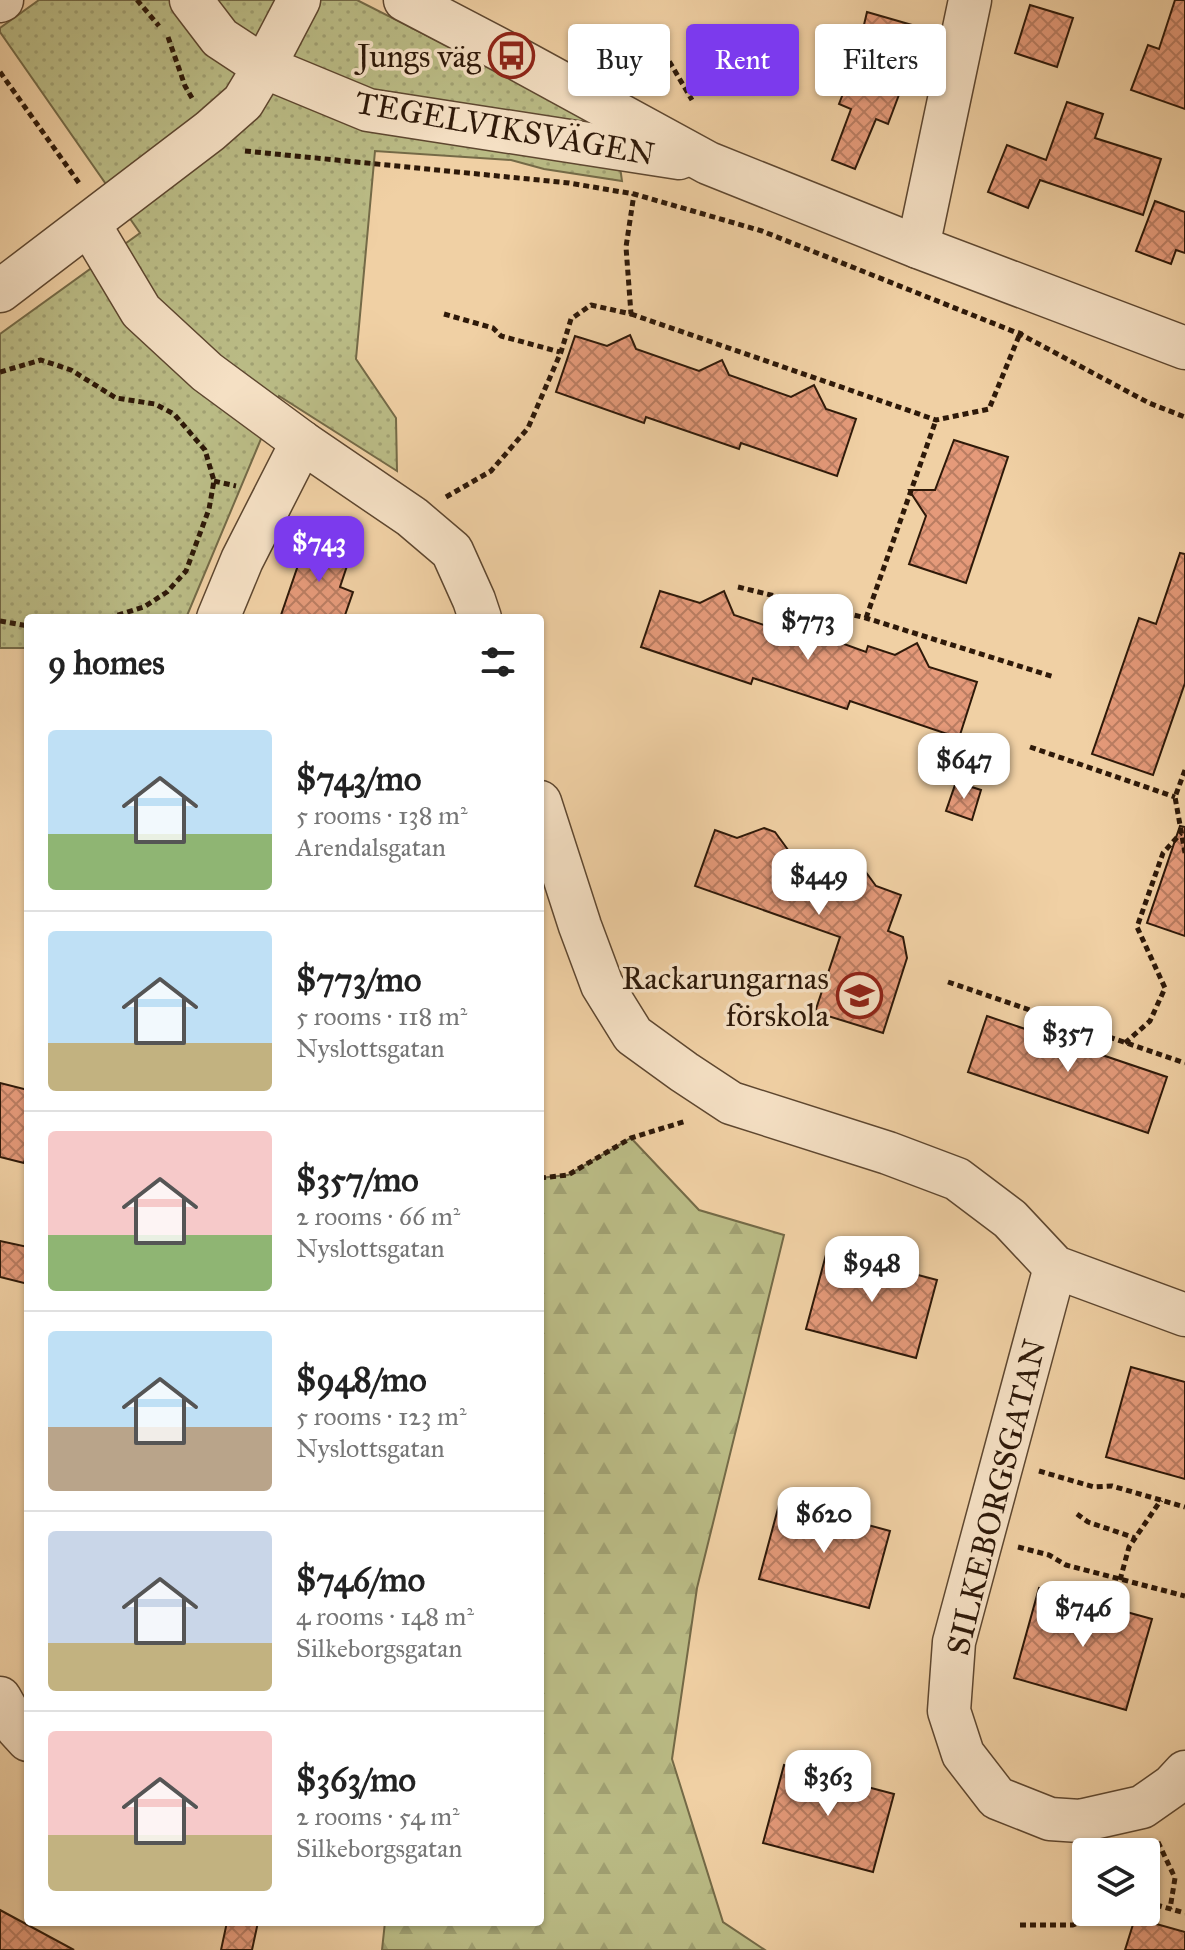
<!DOCTYPE html>
<html lang="en">
<head>
<meta charset="utf-8">
<style>
  :root { --surface:#fff; --page:#f6f6f6; --text:#222; --muted:#767676; --line:#e0e0e0; --accent:#7c3aed }
  body { margin:0; font-family:"IM FELL Great Primer",serif; background:var(--page); color:var(--text); height:100vh; display:flex; flex-direction:column; font-size:30px; white-space:nowrap }
  * { box-sizing:border-box; margin:0 }
  p { font-size:26px; color:var(--muted) }
  .icon { flex:none; width:44px; height:44px; fill:none; stroke:currentColor; stroke-width:2; stroke-linecap:round; stroke-linejoin:round }
  .map { position:relative; flex:1; overflow:hidden }
  .side { position:absolute; left:24px; top:614px; width:520px; height:1312px; display:flex; flex-direction:column; background:var(--surface); border-radius:8px; box-shadow:0 2px 6px #0004 }
  .side>* { flex:none }
  .top-card { position:absolute; left:568px; top:24px; width:496px; height:72px; display:flex; gap:16px }
  .buttons { position:absolute; left:1072px; top:1838px; display:grid; gap:16px }
  .buttons a { display:grid; place-items:center; width:88px; height:88px; border-radius:8px; background:var(--surface); box-shadow:0 2px 6px #0004; font-size:40px }
  .price { position:absolute; translate:-50% -68px; padding:0 18px; border-radius:16px; background:#fff; color:#222; font-size:26px; line-height:52px; filter:drop-shadow(0 2px 4px #0008) }
  .price::after { content:''; position:absolute; left:50%; top:48px; width:24px; height:18px; margin-left:-12px; background:inherit; clip-path:polygon(0 0,100% 0,50% 100%) }
  .price.current { background:var(--accent); color:#fff }
  ul { padding:0; list-style:none }
  li { display:flex; align-items:center; gap:24px; height:200px; padding:0 24px }
  li+li { border-top:2px solid var(--line) }
  li span { display:grid; place-items:center; flex:none; width:224px; height:160px; border-radius:8px; color:#555 }
  li>.icon { margin-inline-start:auto }
  span .icon { width:96px; height:96px; fill:#fffc; stroke-width:1 }
  li b { font-size:34px }
  h2 { display:flex; justify-content:space-between; align-items:center; height:96px; padding:0 24px; font-size:34px }
  .tag { padding:0 28px; border-radius:8px; background:var(--surface); box-shadow:0 2px 6px #0004; font-size:28px; line-height:72px }
  .tag.current { background:var(--accent); color:#fff }
  .map>svg:first-child { display:block }
  .grass { fill:url(#grass-dots); stroke:#746a47; stroke-width:2 }
  .forest { fill:url(#forest-firs); stroke:#746a47; stroke-width:2 }
  .building { fill:url(#building-cross-hatch); stroke:#2e1909; stroke-width:2 }
  .lines { fill:none; stroke-linecap:round; stroke-linejoin:round }
  .minor-casing { stroke:#5e4730; stroke-width:45 }
  .path { stroke:#2e1909; stroke-width:5; stroke-dasharray:6 4; stroke-linecap:butt }
  .minor { stroke:#f5e0c4; stroke-width:42 }
  .labels { text-anchor:middle; stroke-width:7; stroke-linejoin:round; paint-order:stroke }
  .poi-label { font-size:32px; fill:#2e1909; stroke:#f5e0c4; text-anchor:end }
  .street-label { font-size:32px; fill:#2e1909; stroke:#f5e0c4 }
</style>
</head>
<body>
<div class="map">
<svg width="1185" height="1950" viewBox="0 0 1185 1950">
  <defs>
    <pattern id="grass-dots" width="8" height="8" patternUnits="userSpaceOnUse" patternTransform="scale(2)"><rect width="8" height="8" fill="#babb85"/><path d="M2 2h.1M6 6h.1" fill="none" stroke="#a0a072" stroke-width="1.8" stroke-linecap="round"/></pattern>
    <pattern id="forest-firs" width="22" height="20" patternUnits="userSpaceOnUse" patternTransform="scale(2)"><rect width="22" height="20" fill="#babb85"/><path d="M5 1l3.5 6h-7zM16 11l3.5 6h-7z" fill="#a0a072"/></pattern>
    <pattern id="building-cross-hatch" width="8" height="8" patternUnits="userSpaceOnUse" patternTransform="scale(2)"><rect width="8" height="8" fill="#e59a7a"/><path d="M0 0l8 8M0 8l8-8" fill="none" stroke="#ba7d62"/></pattern>
  </defs>
  <rect width="100%" height="100%" fill="#f0d0a4"/>
  <filter id="stains"><feTurbulence type="fractalNoise" baseFrequency=".0025" numOctaves="4"/><feColorMatrix values="0 0 0 0 .2 0 0 0 0 .09 0 0 0 0 .02 0 0 0 .5 -.17"/></filter>
  <radialGradient id="worn" r=".72"><stop offset=".6" stop-color="#630" stop-opacity="0"/><stop offset="1" stop-color="#630" stop-opacity=".3"/></radialGradient>
  <!-- grass -->
  <path class="grass" d="M 39,0 L 357,0 L 615,131 L 622,181 L 544,169 L 511,160 L 375,151 L 356,359 L 396,418 L 397,471 L 279,396 L 186,618 L 28,618 L 28,648 L 0,648 L 0,334 L 140,233 L 0,32 L 0,28 Z"/>
  <!-- forest -->
  <path class="forest" d="M 631,1138 L 699,1210 L 784,1235 L 697,1588 L 672,1759 L 723,1922 L 765,1950 L 382,1950 L 385,1922 L 540,1922 L 540,1178 L 568,1175 Z"/>
  <!-- building -->
  <g class="building">
    <path d="M 1175,0 L 1185,0 L 1185,109 L 1131,90 L 1148,45 L 1159,49 Z"/>
    <path d="M 1030,5 L 1073,18 L 1057,67 L 1015,53 Z"/>
    <path d="M 867,12 L 919,27 L 903,84 L 888,124 L 876,119 L 855,169 L 832,160 L 851,109 L 839,104 L 855,63 Z"/>
    <path d="M 1067,102 L 1103,114 L 1095,138 L 1161,159 L 1143,215 L 1040,180 L 1028,208 L 988,192 L 1007,145 L 1046,160 Z"/>
    <path d="M 1155,201 L 1185,212 L 1185,253 L 1176,250 L 1171,264 L 1136,251 Z"/>
    <path d="M 630,335 L 636,349 L 699,371 L 722,360 L 729,375 L 791,397 L 814,385 L 826,409 L 856,419 L 837,476 L 741,443 L 739,449 L 646,417 L 644,423 L 556,392 L 575,336 L 607,346 Z"/>
    <path d="M 954,440 L 1008,457 L 966,583 L 909,564 L 926,516 L 909,490 L 935,490 Z"/>
    <path d="M 307,539 L 351,554 L 340,587 L 353,592 L 344,618 L 280,618 Z"/>
    <path d="M 1180,553 L 1185,554 L 1185,683 L 1153,775 L 1092,754 L 1139,618 L 1156,624 Z"/>
    <path d="M 660,591 L 700,603 L 724,591 L 734,615 L 770,627 L 773,621 L 795,627 L 818,616 L 830,639 L 866,652 L 868,646 L 895,655 L 917,643 L 929,667 L 977,682 L 959,738 L 850,701 L 847,709 L 753,678 L 751,684 L 641,647 Z"/>
    <path d="M 956,782 L 981,790 L 972,820 L 946,811 Z"/>
    <path d="M 1180,826 L 1185,827 L 1185,936 L 1147,923 Z"/>
    <path d="M 764,828 L 775,832 L 794,858 L 820,867 L 846,856 L 857,860 L 876,886 L 901,895 L 888,931 L 903,937 L 907,958 L 883,1033 L 815,1012 L 840,937 L 695,886 L 715,830 L 737,838 Z"/>
    <path d="M 987,1016 L 1167,1077 L 1148,1133 L 968,1072 Z"/>
    <path d="M 0,1083 L 28,1090 L 28,1149 L 24,1163 L 0,1157 Z"/>
    <path d="M 0,1241 L 28,1247 L 28,1284 L 0,1277 Z"/>
    <path d="M 827,1251 L 937,1280 L 916,1358 L 806,1329 Z"/>
    <path d="M 1131,1367 L 1185,1382 L 1185,1479 L 1106,1457 Z"/>
    <path d="M 780,1501 L 890,1531 L 869,1608 L 759,1579 Z"/>
    <path d="M 1039,1588 L 1152,1619 L 1126,1710 L 1014,1678 Z"/>
    <path d="M 784,1765 L 894,1794 L 873,1872 L 763,1843 Z"/>
    <path d="M 0,1910 L 74,1950 L 0,1950 Z"/>
    <path d="M 1135,1918 L 1185,1932 L 1185,1950 L 1125,1950 Z"/>
    <path d="M 227,1922 L 258,1922 L 252,1950 L 221,1950 Z"/>
  </g>
  <g class="lines">
    <defs>
      <g id="minor">
        <path d="M 191,0 L 220,38 L 264,67 L 368,110 L 679,158"/>
        <path d="M 405,0 L 512,56 L 708,163 L 918,247 L 1185,348"/>
        <path d="M 0,1 L 2,0"/>
        <path d="M 89,224 L 141,311 L 207,372 L 302,442 L 412,517 L 452,551 L 474,600 L 480,618"/>
        <path d="M 918,247 L 970,0"/>
        <path d="M 0,291 L 210,131 L 243,102 L 264,67 L 299,0"/>
        <path d="M 218,618 L 242,560 L 302,442"/>
        <path d="M 540,802 L 580,926 L 602,985 L 633,1035 L 684,1072 L 731,1103 L 888,1153 L 957,1179 L 1010,1219 L 1055,1267 L 1185,1315"/>
        <path d="M 1055,1267 L 954,1642 L 949,1711 L 963,1754 L 997,1798 L 1050,1819 L 1080,1821 L 1142,1807 L 1172,1786 L 1185,1772"/>
        <path d="M 0,1698 L 17,1728 L 28,1740"/>
      </g>
    </defs>
    <!-- minor casing -->
    <use href="#minor" class="minor-casing"/>
    <!-- path -->
    <g class="path">
      <path d="M 137,0 L 159,26"/>
      <path d="M 649,27 L 692,100"/>
      <path d="M 168,37 L 185,86 L 192,98"/>
      <path d="M 0,72 L 79,183"/>
      <path d="M 245,151 L 569,183 L 634,194 L 762,231 L 1020,334 L 1149,403 L 1185,417"/>
      <path d="M 444,314 L 493,328 L 501,336 L 560,352"/>
      <path d="M 631,314 L 936,420 L 989,409 L 1021,331"/>
      <path d="M 0,372 L 41,360 L 71,370 L 116,398 L 155,404 L 174,414 L 205,450 L 214,481 L 209,509 L 186,571 L 167,592 L 144,607 L 108,618"/>
      <path d="M 214,481 L 236,486"/>
      <path d="M 446,497 L 491,471 L 528,428 L 561,352 L 571,319 L 591,305 L 631,314 L 626,247 L 634,194"/>
      <path d="M 738,587 L 866,618 L 1054,677"/>
      <path d="M 866,618 L 936,420"/>
      <path d="M 0,621 L 28,626"/>
      <path d="M 1030,747 L 1175,797"/>
      <path d="M 1185,770 L 1175,797 L 1185,853"/>
      <path d="M 948,982 L 1185,1063"/>
      <path d="M 1125,1043 L 1150,1021 L 1165,988 L 1137,927 L 1163,853 L 1181,833"/>
      <path d="M 540,1178 L 568,1175 L 631,1138 L 686,1121"/>
      <path d="M 1039,1471 L 1094,1487 L 1112,1486 L 1185,1507"/>
      <path d="M 1077,1514 L 1088,1522 L 1135,1538"/>
      <path d="M 1018,1547 L 1049,1555 L 1066,1565 L 1185,1596"/>
      <path d="M 1120,1580 L 1129,1547 L 1161,1500"/>
      <path d="M 1158,1842 L 1175,1878 L 1170,1909"/>
      <path d="M 1146,1908 L 1160,1906 L 1185,1913"/>
      <path d="M 1020,1925 L 1073,1925 L 1108,1912"/>
    </g>
    <!-- minor -->
    <use href="#minor" class="minor"/>
  </g>
  <!-- icons -->
  <defs>
    <symbol id="bus-ring" viewBox="-11 -11 22 22"><circle r="9.5" fill="#f5e0c4" stroke="#8f2418" stroke-width="1.5"/><path d="M-5-6H5V4H4V6H2V4H-2V6H-4V4H-5ZM-3.5-4V0h7V-4ZM-3.5 1.2v1.5H-2V1.2ZM2 1.2v1.5H3.5V1.2Z" fill="#8f2418"/></symbol>
    <symbol id="school-ring" viewBox="-11 -11 22 22"><circle r="9.5" fill="#f5e0c4" stroke="#8f2418" stroke-width="1.5"/><path d="M0-5L7-2L0 1L-7-2ZM-4 1L0 2.5L4 1V4Q0 6-4 4Z" fill="#8f2418"/></symbol>
  </defs>
  <g fill-rule="evenodd">
    <use href="#bus-ring" x="486" y="30" width="51" height="51"/>
    <use href="#school-ring" x="834" y="970" width="51" height="51"/>
  </g>
  <g class="labels">
    <!-- poi labels -->
    <g class="poi-label">
      <text x="481" y="67">Jungs väg</text>
      <text x="829" y="989">Rackarungarnas<tspan x="829" dy="37">förskola</tspan></text>
    </g>
    <!-- street labels -->
    <g class="street-label">
      <text transform="translate(505 128) rotate(10)" y="11">TEGELVIKSVÄGEN</text>
      <text transform="translate(996 1497) rotate(-76)" y="11">SILKEBORGSGATAN</text>
    </g>
  </g>
  <rect width="100%" height="100%" filter="url(#stains)"/>
  <rect width="100%" height="100%" fill="url(#worn)"/>
</svg>
<div class="buttons">
<a><svg class="icon" aria-label="layers" viewBox="0 0 24 24"><path d="M12 4l9 5-9 5-9-5zM3 14l9 5 9-5"/></svg></a>
</div>
<b class="price current" style="left:319px;top:584px">$743</b>
<b class="price" style="left:808px;top:662px">$773</b>
<b class="price" style="left:964px;top:801px">$647</b>
<b class="price" style="left:819px;top:917px">$449</b>
<b class="price" style="left:1068px;top:1074px">$357</b>
<b class="price" style="left:872px;top:1304px">$948</b>
<b class="price" style="left:824px;top:1555px">$620</b>
<b class="price" style="left:1083px;top:1649px">$746</b>
<b class="price" style="left:828px;top:1818px">$363</b>
<div class="top-card">
<a class="tag">Buy</a>
<a class="tag current">Rent</a>
<a class="tag">Filters</a>
</div>
<section class="side">
<h2>9 homes<svg class="icon" aria-label="filters" viewBox="0 0 24 24"><path d="M4 7h16M4 17h16"/><circle cx="9" cy="7" r="2"/><circle cx="15" cy="17" r="2"/></svg></h2>
<ul>
<li><span style="background:linear-gradient(#bfe0f5 65%,#8fb573 0)"><svg class="icon" aria-label="home" viewBox="0 0 24 24"><path d="M3 11l9-7 9 7M6 9v11h12V9"/></svg></span><div><b>$743/mo</b><p>5 rooms · 138 m²</p><p>Arendalsgatan</p></div></li>
<li><span style="background:linear-gradient(#bfe0f5 70%,#c2b280 0)"><svg class="icon" aria-label="home" viewBox="0 0 24 24"><path d="M3 11l9-7 9 7M6 9v11h12V9"/></svg></span><div><b>$773/mo</b><p>5 rooms · 118 m²</p><p>Nyslottsgatan</p></div></li>
<li><span style="background:linear-gradient(#f6c9c9 65%,#8fb573 0)"><svg class="icon" aria-label="home" viewBox="0 0 24 24"><path d="M3 11l9-7 9 7M6 9v11h12V9"/></svg></span><div><b>$357/mo</b><p>2 rooms · 66 m²</p><p>Nyslottsgatan</p></div></li>
<li><span style="background:linear-gradient(#bfe0f5 60%,#b9a48a 0)"><svg class="icon" aria-label="home" viewBox="0 0 24 24"><path d="M3 11l9-7 9 7M6 9v11h12V9"/></svg></span><div><b>$948/mo</b><p>5 rooms · 123 m²</p><p>Nyslottsgatan</p></div></li>
<li><span style="background:linear-gradient(#c9d6e8 70%,#c2b280 0)"><svg class="icon" aria-label="home" viewBox="0 0 24 24"><path d="M3 11l9-7 9 7M6 9v11h12V9"/></svg></span><div><b>$746/mo</b><p>4 rooms · 148 m²</p><p>Silkeborgsgatan</p></div></li>
<li><span style="background:linear-gradient(#f6c9c9 65%,#c2b280 0)"><svg class="icon" aria-label="home" viewBox="0 0 24 24"><path d="M3 11l9-7 9 7M6 9v11h12V9"/></svg></span><div><b>$363/mo</b><p>2 rooms · 54 m²</p><p>Silkeborgsgatan</p></div></li>
</ul>
</section>
</div>
</body>
</html>
